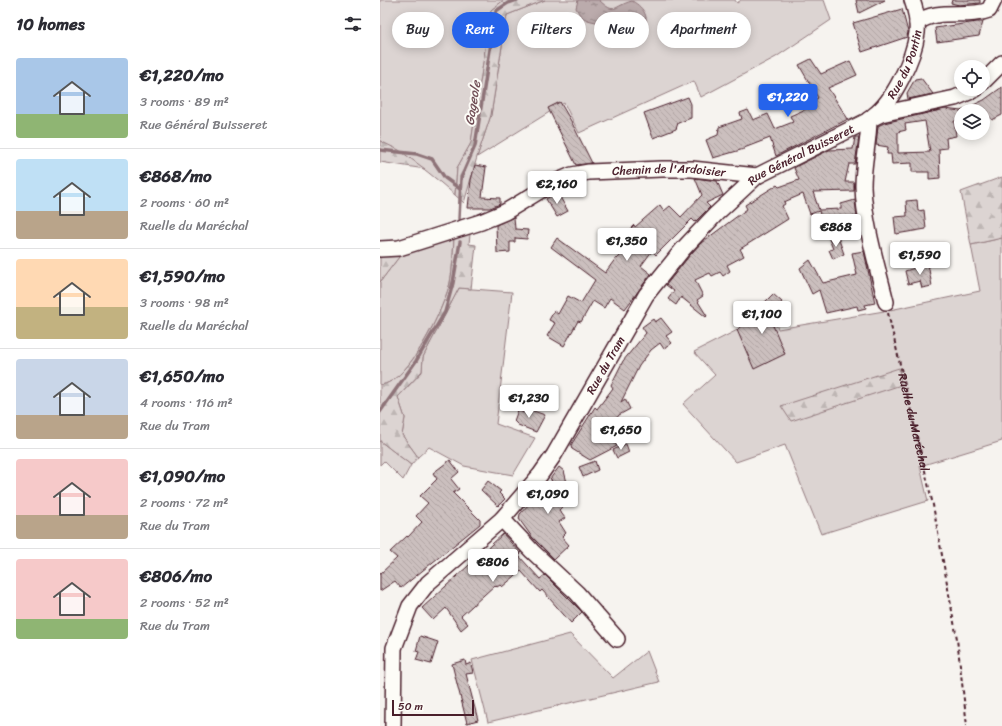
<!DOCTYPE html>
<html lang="en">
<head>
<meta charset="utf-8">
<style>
  :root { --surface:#fff; --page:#f7f7f7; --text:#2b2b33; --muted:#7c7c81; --line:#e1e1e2; --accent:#2563eb }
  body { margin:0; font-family:Sriracha,sans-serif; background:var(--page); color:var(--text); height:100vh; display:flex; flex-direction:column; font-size:15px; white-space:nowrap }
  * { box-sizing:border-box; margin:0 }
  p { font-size:13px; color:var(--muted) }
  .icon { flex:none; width:22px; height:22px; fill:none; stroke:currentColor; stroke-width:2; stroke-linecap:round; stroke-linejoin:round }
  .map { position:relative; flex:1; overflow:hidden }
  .drawer { display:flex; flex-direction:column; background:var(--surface); width:380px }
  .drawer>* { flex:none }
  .banner { position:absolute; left:12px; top:12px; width:380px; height:36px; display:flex; gap:8px }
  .buttons { position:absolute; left:574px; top:60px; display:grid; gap:8px }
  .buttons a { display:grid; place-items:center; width:36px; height:36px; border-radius:50%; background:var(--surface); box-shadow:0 2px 10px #0003; font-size:20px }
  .scale { position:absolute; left:12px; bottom:10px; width:82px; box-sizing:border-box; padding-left:4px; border:2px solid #4a1f2b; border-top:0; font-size:11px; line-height:14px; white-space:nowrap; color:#4a1f2b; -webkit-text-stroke:3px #fdfcf7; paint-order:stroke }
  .price { position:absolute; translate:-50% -34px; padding:0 9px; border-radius:4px; background:#fff; color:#222; font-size:13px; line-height:26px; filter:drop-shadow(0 1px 2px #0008) }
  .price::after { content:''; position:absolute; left:50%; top:24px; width:12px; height:9px; margin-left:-6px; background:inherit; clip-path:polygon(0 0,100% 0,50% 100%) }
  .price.selected { background:var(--accent); color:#fff }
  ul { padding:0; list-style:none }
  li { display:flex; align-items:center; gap:12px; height:100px; padding:0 16px }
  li+li { border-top:1px solid var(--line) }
  li span { display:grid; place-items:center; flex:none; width:112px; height:80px; border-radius:4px; color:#555 }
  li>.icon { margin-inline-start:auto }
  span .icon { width:48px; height:48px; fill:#fffc; stroke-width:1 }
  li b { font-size:17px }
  h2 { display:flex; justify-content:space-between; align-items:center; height:48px; padding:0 16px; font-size:17px }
  .chip { padding:0 14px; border-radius:18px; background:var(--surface); box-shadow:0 2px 10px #0003; font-size:14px; line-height:36px }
  .chip.selected { background:var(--accent); color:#fff }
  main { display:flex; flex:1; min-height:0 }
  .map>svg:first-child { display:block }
  .green { fill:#dcd4d2; stroke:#937a7e }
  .forest { fill:url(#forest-firs); stroke:#937a7e }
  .water { fill:url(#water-ripples); stroke:#8e7378 }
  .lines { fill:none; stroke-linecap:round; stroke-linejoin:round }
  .stream { stroke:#8e7378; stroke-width:3.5 }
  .building { fill:url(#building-back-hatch); stroke:#4a1f2b; fill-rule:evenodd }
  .minor-casing { stroke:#4a1f2b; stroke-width:18 }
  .path { stroke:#4a1f2b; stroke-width:2; stroke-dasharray:4 3; stroke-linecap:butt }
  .minor { stroke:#fdfcf7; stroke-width:15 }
  .labels { text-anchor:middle; stroke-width:4; stroke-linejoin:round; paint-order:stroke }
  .street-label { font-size:12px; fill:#4a1f2b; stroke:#fdfcf7 }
  .water-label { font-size:13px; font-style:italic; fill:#725058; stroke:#fdfcf7 }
</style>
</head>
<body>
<main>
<section class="drawer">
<h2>10 homes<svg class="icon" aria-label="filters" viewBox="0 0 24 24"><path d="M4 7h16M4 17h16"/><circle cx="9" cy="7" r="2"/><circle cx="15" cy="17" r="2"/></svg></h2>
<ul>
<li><span style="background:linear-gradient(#a9c7e8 70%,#8fb573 0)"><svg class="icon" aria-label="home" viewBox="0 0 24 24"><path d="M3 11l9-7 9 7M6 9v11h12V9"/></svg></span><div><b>€1,220/mo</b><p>3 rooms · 89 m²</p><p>Rue Général Buisseret</p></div></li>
<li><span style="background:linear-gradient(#bfe0f5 65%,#b9a48a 0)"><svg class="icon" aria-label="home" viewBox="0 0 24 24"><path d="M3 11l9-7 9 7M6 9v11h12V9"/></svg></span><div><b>€868/mo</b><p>2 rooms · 60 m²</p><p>Ruelle du Maréchal</p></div></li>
<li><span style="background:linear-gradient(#ffd9b3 60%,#c2b280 0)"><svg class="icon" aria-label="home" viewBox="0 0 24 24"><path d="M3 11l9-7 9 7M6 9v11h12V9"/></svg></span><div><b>€1,590/mo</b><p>3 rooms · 98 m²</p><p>Ruelle du Maréchal</p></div></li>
<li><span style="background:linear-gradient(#c9d6e8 70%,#b9a48a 0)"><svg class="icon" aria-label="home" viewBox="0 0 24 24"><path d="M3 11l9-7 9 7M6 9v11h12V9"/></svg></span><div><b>€1,650/mo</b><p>4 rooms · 116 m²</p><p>Rue du Tram</p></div></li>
<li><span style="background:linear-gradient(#f6c9c9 70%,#b9a48a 0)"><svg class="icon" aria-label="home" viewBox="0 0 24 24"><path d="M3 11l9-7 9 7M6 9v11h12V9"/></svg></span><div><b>€1,090/mo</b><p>2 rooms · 72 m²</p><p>Rue du Tram</p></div></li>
<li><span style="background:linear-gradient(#f6c9c9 75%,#8fb573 0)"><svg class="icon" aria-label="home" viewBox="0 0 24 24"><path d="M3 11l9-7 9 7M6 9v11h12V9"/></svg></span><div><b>€806/mo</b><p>2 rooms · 52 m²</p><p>Rue du Tram</p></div></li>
</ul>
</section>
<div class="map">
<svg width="622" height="726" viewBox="0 0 622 726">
  <defs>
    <pattern id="forest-firs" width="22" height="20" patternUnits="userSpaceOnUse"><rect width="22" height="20" fill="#dcd4d2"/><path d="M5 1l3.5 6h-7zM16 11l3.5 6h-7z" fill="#beb6b4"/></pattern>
    <pattern id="water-ripples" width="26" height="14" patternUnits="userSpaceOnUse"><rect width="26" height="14" fill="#bbabac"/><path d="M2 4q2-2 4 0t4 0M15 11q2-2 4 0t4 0" fill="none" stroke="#9a8b8c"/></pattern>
    <pattern id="building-back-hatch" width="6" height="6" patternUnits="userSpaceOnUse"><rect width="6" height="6" fill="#cbbfbe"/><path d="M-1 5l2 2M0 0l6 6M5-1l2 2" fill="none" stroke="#b0a4a3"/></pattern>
  </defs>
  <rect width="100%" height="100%" fill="#f6f3ef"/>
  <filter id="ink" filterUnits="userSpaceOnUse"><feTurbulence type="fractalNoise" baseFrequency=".025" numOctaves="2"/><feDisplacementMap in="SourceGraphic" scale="8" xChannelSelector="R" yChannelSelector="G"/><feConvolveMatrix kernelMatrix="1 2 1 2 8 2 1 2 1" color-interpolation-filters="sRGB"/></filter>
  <g filter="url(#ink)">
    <!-- green -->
    <g class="green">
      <path d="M 0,0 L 124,0 L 111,10 L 91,143 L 77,168 L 75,195 C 51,174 28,155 0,141 Z"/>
      <path d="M 165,0 L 355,0 L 357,3 L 361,0 L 444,0 L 451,20 L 396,57 L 321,97 L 314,81 L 199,133 L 184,103 L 97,157 L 111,115 L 127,15 Z"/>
      <path d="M 74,238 C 73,252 73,269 70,283 C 63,309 29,383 0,385 L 0,282 L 22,253 Z"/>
      <path d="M 622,238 L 622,441 L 540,466 L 548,501 L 441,534 L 405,445 L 356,462 L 303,404 L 335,375 L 314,352 L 391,313 L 398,329 L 510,310 L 600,291 L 591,245 Z"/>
      <path d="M 79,288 L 132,292 L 116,424 L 155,438 L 133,475 L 84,466 L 49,447 L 38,457 L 22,435 L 25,418 L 18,397 L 42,372 L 43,357 Z"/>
      <path d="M 0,441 L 31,465 L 23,480 L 4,461 L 0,465 Z"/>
      <path d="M 190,634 L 233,678 L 267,651 L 279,682 L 108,722 L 92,660 Z"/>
    </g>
    <!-- forest -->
    <g class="forest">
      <path d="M 124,0 L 165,0 L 127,15 L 111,115 L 97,157 L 84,203 L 75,195 L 77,168 L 91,143 L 111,10 Z"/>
      <path d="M 0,141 L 19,150 L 45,169 L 0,162 Z"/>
      <path d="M 622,177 L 622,238 L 591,245 L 581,192 Z"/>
      <path d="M 90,234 L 89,244 L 96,245 L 91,289 L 79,288 L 43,357 L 42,371 L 18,397 L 25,418 L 22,435 L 38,457 L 31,465 L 0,441 L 0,385 C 29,383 63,310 70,283 C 73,269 73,252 74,238 Z"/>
      <path d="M 22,253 L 0,282 L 0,255 Z"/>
      <path d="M 519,368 L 521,385 L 411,421 L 401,406 Z"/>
    </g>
    <!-- water -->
    <path class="water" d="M 198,0 L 219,0 C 236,16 233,6 252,1 C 275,13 269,39 243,28 C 237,25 233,22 230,16 L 225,15 L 216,22 C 205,20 201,18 196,8 Z"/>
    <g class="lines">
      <!-- stream -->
      <g class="stream">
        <path d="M 0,150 L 37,154 L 52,159 L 65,178 L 80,189"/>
        <path d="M 79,219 L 81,178 L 95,146 L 116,11 L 128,3 L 137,0"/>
        <path d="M 0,412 L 36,361 L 65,312 L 73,283 L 80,242"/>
      </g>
    </g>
    <!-- building -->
    <g class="building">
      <path d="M 476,0 L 505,0 L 479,13 Z"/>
      <path d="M 572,0 L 600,0 L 600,3 L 579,5 L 571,3 Z"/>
      <path d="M 522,9 L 528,32 L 527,37 L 482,52 L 473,23 Z"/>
      <path d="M 597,22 L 603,22 L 599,36 L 557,42 L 555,28 Z"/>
      <path d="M 431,59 L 441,74 L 470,61 L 477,75 L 448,88 L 468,119 L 396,156 L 390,138 L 364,148 L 364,149 L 333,158 L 326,140 L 338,135 L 339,127 L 362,119 L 360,113 L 368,110 L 373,120 L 388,114 L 395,129 L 413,122 L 410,116 L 426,109 L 424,105 L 438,98 L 419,65 Z"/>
      <path d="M 541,78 L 553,94 L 528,99 L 527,93 L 535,79 Z"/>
      <path d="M 622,87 L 622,115 L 612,120 L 609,116 L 603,119 L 603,111 L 581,111 L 581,121 L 574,121 L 576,136 L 566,138 L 567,148 L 559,149 L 560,178 L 549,179 L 549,172 L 532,172 L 532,163 L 512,164 L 511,154 L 507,154 L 508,147 L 496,145 L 498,126 L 504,123 L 565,109 L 581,111 L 604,100 ZM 545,121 L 550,152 L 518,153 L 518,132 L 526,130 L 525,124 Z"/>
      <path d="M 308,97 L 311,104 L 311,118 L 298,123 L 296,129 L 273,138 L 264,113 Z"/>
      <path d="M 180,102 L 191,121 L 212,163 L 196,165 L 168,108 Z"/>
      <path d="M 475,137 L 479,137 L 475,164 L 469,164 L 465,182 L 474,182 L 474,191 L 433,192 L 439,210 L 461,209 L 461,204 L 475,200 L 477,217 L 441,218 L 439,211 L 430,214 L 423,194 L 404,202 L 405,204 L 402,206 L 408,219 L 360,249 L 364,256 L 347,265 L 350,271 L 343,276 L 340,272 L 332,276 L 330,273 L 315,280 L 323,296 L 317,300 L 327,316 L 326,317 L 301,297 L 296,305 L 288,299 L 294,291 L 286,285 L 310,255 L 321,243 L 367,209 L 365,205 L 397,185 L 399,187 L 419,180 L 414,168 L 419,165 L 449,150 L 473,149 Z"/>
      <path d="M 95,165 L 106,167 L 102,197 L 120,198 L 120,204 L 110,208 L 88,208 L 91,180 Z"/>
      <path d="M 315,178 L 337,181 L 343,195 L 326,203 L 330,207 L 315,222 L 312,219 L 276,255 L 272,251 L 261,266 L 271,274 L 245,309 L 230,298 L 224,308 L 213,301 L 201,322 L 198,321 L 184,346 L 167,336 L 175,323 L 169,320 L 174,311 L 178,314 L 188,296 L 201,303 L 215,280 L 171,247 L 177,238 L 225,273 L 236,258 L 237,259 L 253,243 L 246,233 L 254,225 L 255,227 L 280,205 L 284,211 L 290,206 L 301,217 L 322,195 Z"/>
      <path d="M 177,192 L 188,211 L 177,217 L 166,199 Z"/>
      <path d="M 537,200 L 538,211 L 544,210 L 546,229 L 516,234 L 514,217 L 527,216 L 526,201 Z"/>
      <path d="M 134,217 L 135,229 L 148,230 L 147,239 L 135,238 L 135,242 L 130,242 L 130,252 L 117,253 L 116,225 Z"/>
      <path d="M 458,237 L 464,254 L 453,259 L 449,250 L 453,249 L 449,239 Z"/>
      <path d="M 484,251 L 495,303 L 485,305 L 486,308 L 478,310 L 477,306 L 446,313 L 439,290 L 432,294 L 420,268 L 430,260 L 443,283 L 477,275 L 472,253 Z"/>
      <path d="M 548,264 L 552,286 L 542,288 L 540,281 L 528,284 L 525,271 Z"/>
      <path d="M 393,294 L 402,302 L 389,316 L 405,354 L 374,369 L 357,330 Z"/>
      <path d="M 281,318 L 292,332 L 286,336 L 292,343 L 284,349 L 280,343 L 271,350 L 259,366 L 241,402 L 245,399 L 250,409 L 239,415 L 226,432 L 237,446 L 210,460 L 192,449 L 191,445 L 215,407 L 217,409 L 233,388 L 231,385 L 243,361 L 266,333 L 262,327 L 273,319 L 275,322 Z"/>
      <path d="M 145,408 L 165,415 L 156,432 L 138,425 L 134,421 L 138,410 L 143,413 Z"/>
      <path d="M 246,444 L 249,452 L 237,458 L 233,450 Z"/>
      <path d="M 70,460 L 79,472 L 71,479 L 79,489 L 73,493 L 100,520 L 100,524 L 21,588 L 15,581 L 0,591 L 0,574 L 17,558 L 10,552 L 27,536 L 28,537 L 42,522 L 36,516 L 48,503 L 40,496 L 57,479 L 53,473 Z"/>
      <path d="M 215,461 L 218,470 L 203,477 L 199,467 Z"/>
      <path d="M 179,467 L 184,471 L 191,498 L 179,510 L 185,518 L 179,522 L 186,533 L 182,537 L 189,545 L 174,559 L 152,537 L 139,519 L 140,514 L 158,494 L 160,495 L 172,480 L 170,479 Z"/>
      <path d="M 108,481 L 121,491 L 119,493 L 125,499 L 118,506 L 101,490 Z"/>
      <path d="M 123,534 L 141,554 L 139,556 L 160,579 L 165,575 L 202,612 L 191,623 L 162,590 L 160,592 L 141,571 L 122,587 L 120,585 L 117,587 L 115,585 L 81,616 L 88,624 L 81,630 L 66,608 L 53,620 L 42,608 Z"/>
      <path d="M 40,636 L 58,642 L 51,664 L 36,660 L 39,652 L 36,651 Z"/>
      <path d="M 85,660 L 86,665 L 91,663 L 93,673 L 86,674 L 98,720 L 87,723 L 72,664 Z"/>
    </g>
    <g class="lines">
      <defs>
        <g id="minor">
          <path d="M 537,23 C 557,7 587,19 609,10 L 614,0"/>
          <path d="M 603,82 L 622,63"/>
          <path id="s2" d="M 493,116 C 513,102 534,58 537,33 C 538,22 536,11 532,0"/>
          <path d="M 489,119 C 489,141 483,163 483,186 C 484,224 497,265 506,302"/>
          <path id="s3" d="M 0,249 L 19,248 L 101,222 L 125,212 L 171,184 L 192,175 L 209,172 L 282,169 L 312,169 L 377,176"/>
          <path d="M 122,519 L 152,551 L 197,593 L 237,639"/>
          <path id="s4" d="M 13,726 L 14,648 L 30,606 L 48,583 L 122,519 L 160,475 L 174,455 L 266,295 L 303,249 L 336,214 L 377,176 L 501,114 L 575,98 L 596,89"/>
        </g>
      </defs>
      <!-- minor casing -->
      <use href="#minor" class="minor-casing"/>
      <!-- path -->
      <path class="path" id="s1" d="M 508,313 L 553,505 L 577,639 L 587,726"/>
      <!-- minor -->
      <use href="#minor" class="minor"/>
    </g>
  </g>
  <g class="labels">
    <!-- street labels -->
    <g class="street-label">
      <text dy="4" stroke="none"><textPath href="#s2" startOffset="62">Rue du Pontin</textPath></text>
      <text dy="4" stroke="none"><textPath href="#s4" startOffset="729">Rue Général Buisseret</textPath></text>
      <text dy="4" stroke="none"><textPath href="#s3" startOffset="305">Chemin de l'Ardoisier</textPath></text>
      <text dy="4" stroke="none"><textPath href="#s4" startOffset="436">Rue du Tram</textPath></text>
      <text dy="4" stroke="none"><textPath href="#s1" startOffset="112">Ruelle du Maréchal</textPath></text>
    </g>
    <!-- water labels -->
    <g class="water-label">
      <text transform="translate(92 103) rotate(-81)" y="5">Gageole</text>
    </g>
  </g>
</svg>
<div class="buttons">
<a><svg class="icon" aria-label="locate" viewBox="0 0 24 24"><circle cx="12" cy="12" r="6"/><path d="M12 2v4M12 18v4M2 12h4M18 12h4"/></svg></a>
<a><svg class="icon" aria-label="layers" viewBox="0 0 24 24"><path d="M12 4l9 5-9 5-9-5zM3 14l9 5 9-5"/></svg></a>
</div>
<div class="scale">50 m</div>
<b class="price selected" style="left:408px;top:118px">€1,220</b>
<b class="price" style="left:177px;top:205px">€2,160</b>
<b class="price" style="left:456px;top:248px">€868</b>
<b class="price" style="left:247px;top:262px">€1,350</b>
<b class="price" style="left:540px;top:276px">€1,590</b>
<b class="price" style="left:382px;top:335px">€1,100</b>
<b class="price" style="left:149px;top:419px">€1,230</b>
<b class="price" style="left:241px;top:451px">€1,650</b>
<b class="price" style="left:168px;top:515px">€1,090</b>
<b class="price" style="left:113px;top:583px">€806</b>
<div class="banner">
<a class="chip">Buy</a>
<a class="chip selected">Rent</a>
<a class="chip">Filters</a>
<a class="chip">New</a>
<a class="chip">Apartment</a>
</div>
</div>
</main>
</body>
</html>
